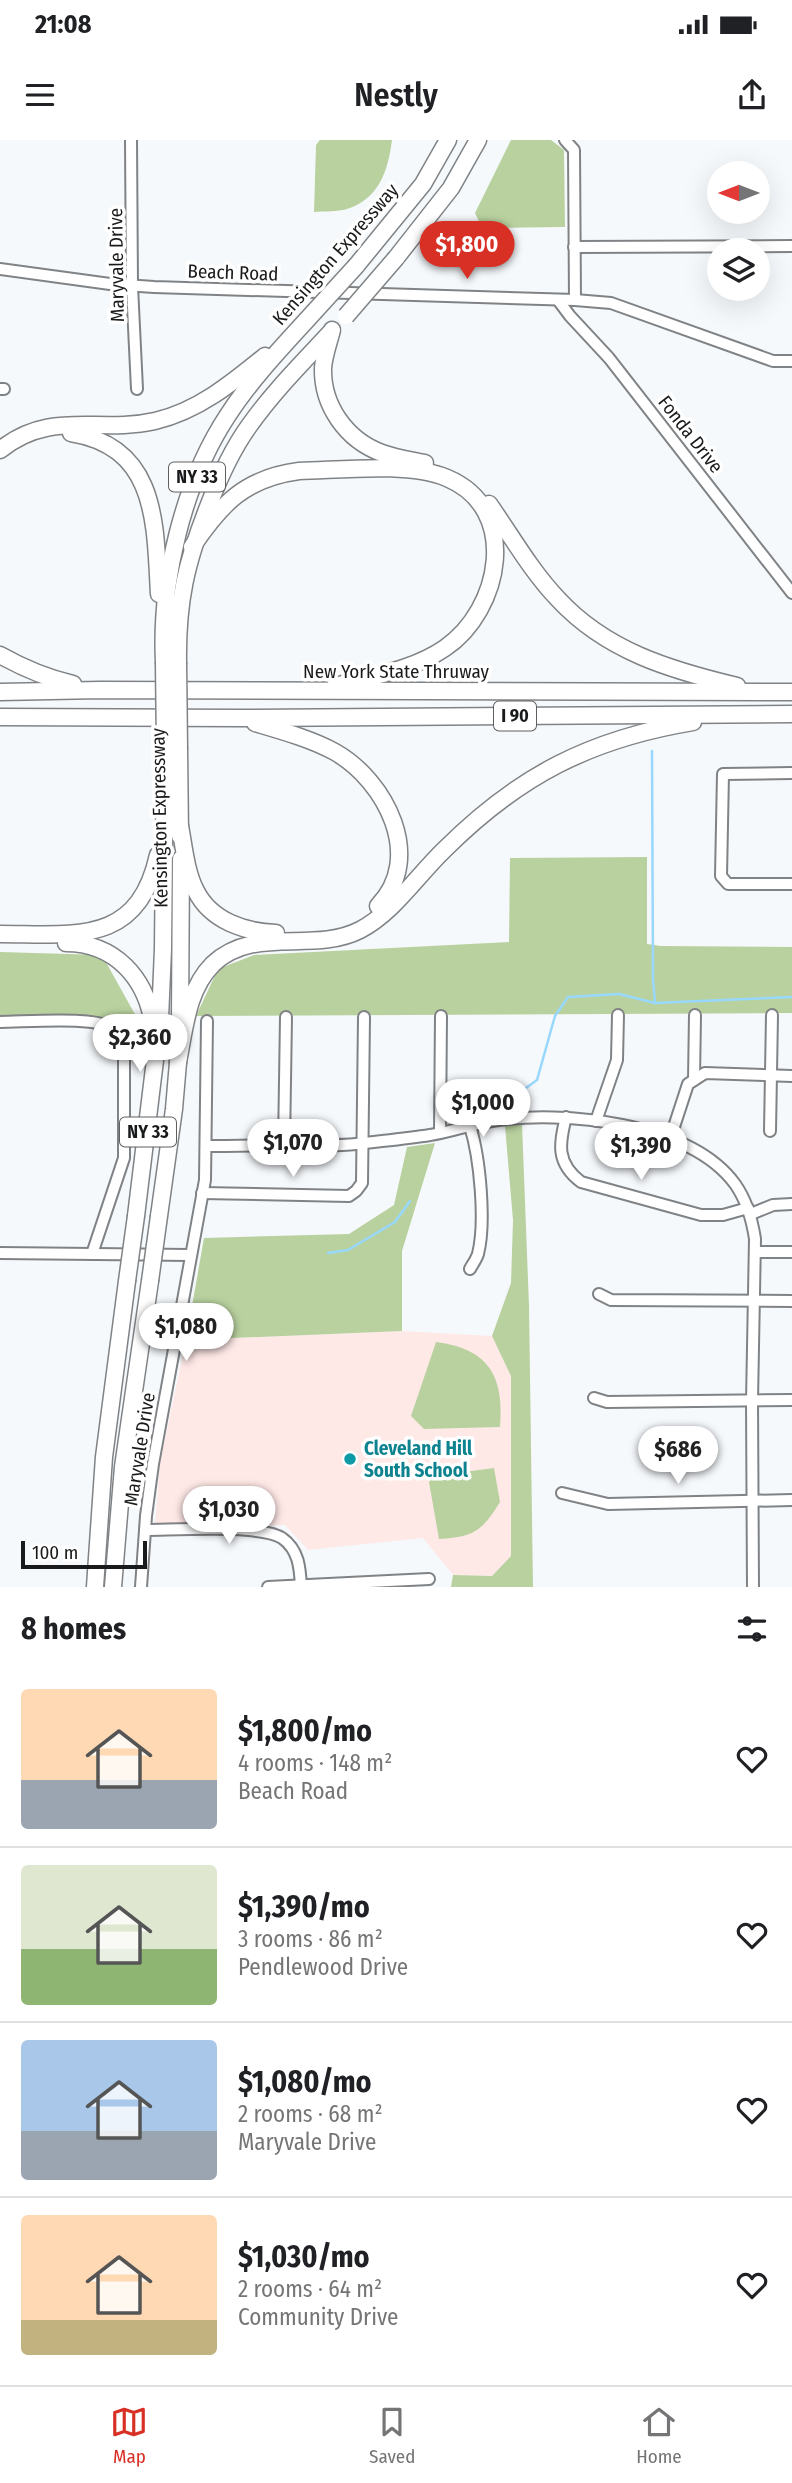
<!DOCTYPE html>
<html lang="en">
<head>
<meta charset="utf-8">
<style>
  :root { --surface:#fff; --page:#f6f6f6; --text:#202124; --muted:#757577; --line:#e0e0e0; --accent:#d93025 }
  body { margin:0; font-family:"Fira Sans Condensed",sans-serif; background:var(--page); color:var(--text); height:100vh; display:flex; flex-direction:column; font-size:26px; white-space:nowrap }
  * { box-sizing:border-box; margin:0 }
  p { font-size:23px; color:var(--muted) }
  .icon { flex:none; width:38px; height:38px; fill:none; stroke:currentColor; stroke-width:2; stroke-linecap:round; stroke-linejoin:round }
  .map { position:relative; height:1447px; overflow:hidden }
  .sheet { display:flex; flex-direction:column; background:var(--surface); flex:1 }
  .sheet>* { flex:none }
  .needle { width:46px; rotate:270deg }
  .buttons { position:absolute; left:707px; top:21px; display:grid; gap:14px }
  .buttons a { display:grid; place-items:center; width:63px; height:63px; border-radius:50%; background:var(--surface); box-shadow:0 7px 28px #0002; font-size:35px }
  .scale { position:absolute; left:21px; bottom:18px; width:126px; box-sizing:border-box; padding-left:7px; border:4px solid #191a1b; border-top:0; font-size:19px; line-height:24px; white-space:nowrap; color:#191a1b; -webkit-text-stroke:5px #fff; paint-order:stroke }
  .price { position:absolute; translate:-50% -60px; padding:0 16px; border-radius:24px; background:#fff; color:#222; font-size:23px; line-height:46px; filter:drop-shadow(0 2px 4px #0008) }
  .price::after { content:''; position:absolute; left:50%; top:42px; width:21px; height:16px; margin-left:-10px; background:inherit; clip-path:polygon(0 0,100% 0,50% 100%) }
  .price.selected { background:var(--accent); color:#fff }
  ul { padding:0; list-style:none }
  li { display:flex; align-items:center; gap:21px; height:175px; padding:0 21px }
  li+li { border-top:2px solid var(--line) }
  li span { display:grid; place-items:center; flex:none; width:196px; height:140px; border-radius:7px; color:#555 }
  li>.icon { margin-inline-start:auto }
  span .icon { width:84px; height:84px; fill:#fffc; stroke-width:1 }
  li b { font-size:30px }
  h2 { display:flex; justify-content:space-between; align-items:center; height:84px; padding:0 21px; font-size:30px }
  .status { display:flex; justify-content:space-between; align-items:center; height:49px; padding:0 35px; background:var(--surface); direction:ltr }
  .status svg { height:19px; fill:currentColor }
  header { display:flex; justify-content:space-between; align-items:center; height:91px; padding:0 21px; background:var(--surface); font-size:32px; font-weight:600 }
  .tab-bar { display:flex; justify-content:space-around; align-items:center; height:98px; border-top:2px solid var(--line); background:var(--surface); font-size:19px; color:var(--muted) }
  .tab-bar a { display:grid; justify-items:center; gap:4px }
  .tab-bar .selected { color:var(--accent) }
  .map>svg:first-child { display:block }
  .education { fill:#ffe9e7 }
  .green { fill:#b9d19f }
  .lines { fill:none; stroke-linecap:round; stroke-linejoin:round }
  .stream { stroke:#98d8fd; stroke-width:2.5 }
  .minor-casing { stroke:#808386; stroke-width:14 }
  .highway-casing { stroke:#808386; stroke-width:19 }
  .minor { stroke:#fff; stroke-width:10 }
  .highway { stroke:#fff; stroke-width:16 }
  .highway-bridge-casing { stroke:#808386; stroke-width:19; stroke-linecap:butt }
  .highway-bridge { stroke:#fff; stroke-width:16 }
  .culture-dot { fill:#0f9aa8; stroke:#fff; stroke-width:2.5 }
  .labels { text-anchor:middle; stroke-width:7; stroke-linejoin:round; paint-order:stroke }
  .shield { fill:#fff; stroke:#5e5f5f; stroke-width:2 }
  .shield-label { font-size:18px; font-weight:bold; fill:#191a1b }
  .street-label { font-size:19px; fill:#191a1b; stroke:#fff }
  .culture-label { font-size:19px; font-weight:bold; fill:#0d838f; stroke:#fff; text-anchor:start }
</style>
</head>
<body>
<div class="status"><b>21:08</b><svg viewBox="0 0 49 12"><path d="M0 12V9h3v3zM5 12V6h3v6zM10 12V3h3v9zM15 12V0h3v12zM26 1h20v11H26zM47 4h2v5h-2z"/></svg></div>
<header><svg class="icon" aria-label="menu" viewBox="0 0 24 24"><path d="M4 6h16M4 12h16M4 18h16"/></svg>Nestly<svg class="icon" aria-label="share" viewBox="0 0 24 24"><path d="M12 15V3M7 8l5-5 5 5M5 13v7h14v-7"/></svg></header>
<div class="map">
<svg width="792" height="1447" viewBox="0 0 792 1447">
  <rect width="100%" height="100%" fill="#f6f9fc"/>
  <!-- education -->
  <path class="education" d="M 402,1191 L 492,1196 L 511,1236 L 511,1416 L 492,1436 L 453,1435 L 423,1398 L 308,1410 L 285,1385 L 155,1384 L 160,1323 L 186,1200 Z"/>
  <!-- green -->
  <g class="green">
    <path d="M 320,0 L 392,0 C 388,31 379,59 347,69 C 337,72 325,71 314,72 L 316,5 Z"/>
    <path d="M 511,0 L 551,0 L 564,10 L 565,87 L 482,88 L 475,73 Z"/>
    <path d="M 647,717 L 647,804 L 661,806 L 792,807 L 792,873 L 196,876 L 218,829 L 254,815 L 509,802 L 510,718 Z"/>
    <path d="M 0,812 L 102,815 L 137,878 L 0,879 Z"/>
    <path d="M 522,983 L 529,1166 L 533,1447 L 451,1447 L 453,1435 L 492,1436 L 511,1416 L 511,1236 L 492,1196 L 511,1143 L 513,1080 L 505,986 Z"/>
    <path d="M 435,1003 L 402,1111 L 402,1191 L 186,1200 L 204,1098 L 349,1094 L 394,1065 L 407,1007 Z"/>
    <path d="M 436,1202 C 489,1209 504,1236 500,1287 L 424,1289 L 411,1276 Z"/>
    <path d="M 494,1328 L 500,1362 C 482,1391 474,1397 439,1399 L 429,1342 L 433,1336 Z"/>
  </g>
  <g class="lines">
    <!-- stream -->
    <g class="stream">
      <path d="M 652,611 L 653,839 L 655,863"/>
      <path d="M 490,961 L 519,953 L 537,940 L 555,876 L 568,857 L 619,854 L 655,863 L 792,857"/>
      <path d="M 328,1113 L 348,1110 L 395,1082 L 410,1061"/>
    </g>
    <defs>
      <g id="minor">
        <path d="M 131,0 L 132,146 L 137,249"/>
        <path d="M 565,0 L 574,10 L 575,160"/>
        <path d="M 574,107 L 792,106"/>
        <path d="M 0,129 L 110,144 L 154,147 L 575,160 L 611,163 L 773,221 L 792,221"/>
        <path d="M 558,160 L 570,176 L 609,218 L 792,453"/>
        <path d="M 0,249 L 4,249"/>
        <path d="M 792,633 L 723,634 L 721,736 L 728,744 L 792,744"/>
        <path d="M 0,882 C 27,882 97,875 117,890 C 122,893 123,898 124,904 L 124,1018 L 92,1114"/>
        <path d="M 694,940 L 695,875"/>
        <path d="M 566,977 C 559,1004 556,1023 581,1042 L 701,1075 L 723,1075 L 748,1068"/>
        <path d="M 596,981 L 617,920 L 618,875"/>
        <path d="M 770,991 L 772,875"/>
        <path d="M 440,993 L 441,876"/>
        <path d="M 670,999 L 688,944 L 705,933 L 792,936"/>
        <path d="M 284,1005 L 286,877"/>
        <path d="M 206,1006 C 238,1006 270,1005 302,1005 C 320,1005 338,1006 356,1004 C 380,1001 405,999 430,995 C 451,992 471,984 492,981 C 563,970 690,982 735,1044 C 747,1061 752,1079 755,1099 L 752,1261 L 753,1447"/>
        <path d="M 202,1053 L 349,1056 L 356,1051 L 362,1043 L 364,877"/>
        <path d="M 751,1074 L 773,1065 L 792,1064"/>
        <path d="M 756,1112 L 792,1112"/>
        <path d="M 0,1113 L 190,1115"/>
        <path d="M 470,1129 C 472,1125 476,1120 478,1114 C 486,1082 480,1018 470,986"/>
        <path d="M 599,1154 L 611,1160 L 792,1161"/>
        <path d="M 594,1258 L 607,1262 L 792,1260"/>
        <path d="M 562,1353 L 608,1364 L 792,1360"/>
        <path d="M 145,1390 C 174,1390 261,1384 282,1398 C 299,1410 300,1428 301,1447"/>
        <path d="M 141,1447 L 146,1376 L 153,1324 L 205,1040 L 207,881"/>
        <path d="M 268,1447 L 429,1439"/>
      </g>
      <g id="highway">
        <path d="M 396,118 L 451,48 L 478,0"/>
        <path d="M 356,126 L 423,44 L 448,0"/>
        <path d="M 332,190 C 329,202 324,215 323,228 C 322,265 346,300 382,313 C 395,318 410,320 425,323"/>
        <path d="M 71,293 C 158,307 155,384 159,454"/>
        <path d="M 0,310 C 51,269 97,294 155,281 C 198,271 232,243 265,216"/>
        <path d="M 489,364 C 511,395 531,431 558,459 C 606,511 670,530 737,546"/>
        <path d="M 192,407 C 221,364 245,338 299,331 C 342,330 408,322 447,338 C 521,369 501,470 445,508 C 413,530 372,536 335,546"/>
        <path d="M 0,515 C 23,528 47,538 73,544"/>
        <path d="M 164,522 C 160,441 183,343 228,275 C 252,238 284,205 314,172"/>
        <path d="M 178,523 C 177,462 186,423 208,367 C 219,338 231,311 249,286 C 273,252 302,223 330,193"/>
        <path d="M 0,552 L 100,550 L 792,552"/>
        <path d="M 0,577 L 239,578 L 792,574"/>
        <path d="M 255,583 C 282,591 311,599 335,612 C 386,641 425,718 378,766"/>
        <path d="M 179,609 L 180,696"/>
        <path d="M 180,686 C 184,707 186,732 196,751 C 211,781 245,792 276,793"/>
        <path d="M 0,794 C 75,794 138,806 158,715"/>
        <path d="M 66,803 C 115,803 146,838 153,884"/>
        <path d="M 180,878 L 181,719"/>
        <path d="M 178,922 C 185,888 187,850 213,824 C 254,785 313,814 360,790 C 393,773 417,736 444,710 C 518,636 590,599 693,582"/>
        <path d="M 136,1076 L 160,879 L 163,809 L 165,609"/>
        <path d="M 159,1076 L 174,969 L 179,911"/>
        <path d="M 95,1447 L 104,1317 L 127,1141"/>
        <path d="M 113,1447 L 123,1327 L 150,1141"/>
      </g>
    </defs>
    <!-- minor casing -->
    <use href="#minor" class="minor-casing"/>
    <!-- highway casing -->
    <use href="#highway" class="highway-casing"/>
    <!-- minor -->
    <use href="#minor" class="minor"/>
    <!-- highway -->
    <use href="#highway" class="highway"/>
    <defs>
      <g id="highway-bridge">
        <path d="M 314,172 L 356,126"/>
        <path d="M 346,176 L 396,118"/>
        <path d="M 164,522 L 165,609"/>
        <path d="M 178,523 L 179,609"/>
        <path d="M 127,1141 L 136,1076"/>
        <path d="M 150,1141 L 159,1076"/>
      </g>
    </defs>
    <!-- highway-bridge casing -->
    <use href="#highway-bridge" class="highway-bridge-casing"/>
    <!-- highway-bridge -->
    <use href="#highway-bridge" class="highway-bridge"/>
  </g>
  <!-- markers -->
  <circle class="culture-dot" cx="350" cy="1319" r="7"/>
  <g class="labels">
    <!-- shield labels -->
    <g class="shield">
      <rect x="169" y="322.5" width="56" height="29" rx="5"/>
      <rect x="494" y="561.5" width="42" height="29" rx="5"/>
      <rect x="120" y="977.5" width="56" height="29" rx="5"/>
    </g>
    <g class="shield-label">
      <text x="197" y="343">NY 33</text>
      <text x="515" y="582">I 90</text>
      <text x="148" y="998">NY 33</text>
    </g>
    <!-- street labels -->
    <g class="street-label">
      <text transform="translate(335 114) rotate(-49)" y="7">Kensington Expressway</text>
      <text transform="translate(116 125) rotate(-91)" y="7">Maryvale Drive</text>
      <text transform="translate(233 132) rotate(2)" y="7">Beach Road</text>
      <text transform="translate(691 294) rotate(52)" y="7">Fonda Drive</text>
      <text x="396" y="538">New York State Thruway</text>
      <text transform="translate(159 678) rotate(-91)" y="7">Kensington Expressway</text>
      <text transform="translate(139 1309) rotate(-81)" y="7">Maryvale Drive</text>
    </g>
    <!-- culture labels -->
    <g class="culture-label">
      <text x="364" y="1315">Cleveland Hill<tspan x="364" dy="22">South School</tspan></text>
    </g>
  </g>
</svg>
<div class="buttons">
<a><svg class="needle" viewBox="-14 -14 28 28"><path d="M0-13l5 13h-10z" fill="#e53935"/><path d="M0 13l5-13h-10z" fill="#757577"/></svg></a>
<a><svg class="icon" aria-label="layers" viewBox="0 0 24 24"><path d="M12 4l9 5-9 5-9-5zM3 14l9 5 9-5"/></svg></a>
</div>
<div class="scale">100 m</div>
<b class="price selected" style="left:467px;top:141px">$1,800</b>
<b class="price" style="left:140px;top:934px">$2,360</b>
<b class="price" style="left:483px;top:999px">$1,000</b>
<b class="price" style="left:293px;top:1039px">$1,070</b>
<b class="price" style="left:641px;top:1042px">$1,390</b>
<b class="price" style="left:186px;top:1223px">$1,080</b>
<b class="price" style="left:678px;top:1346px">$686</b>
<b class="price" style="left:229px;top:1406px">$1,030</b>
</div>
<section class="sheet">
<h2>8 homes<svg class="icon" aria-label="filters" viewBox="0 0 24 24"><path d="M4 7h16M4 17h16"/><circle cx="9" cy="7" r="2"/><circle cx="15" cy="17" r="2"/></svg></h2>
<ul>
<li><span style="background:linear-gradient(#ffd9b3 65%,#9aa5b1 0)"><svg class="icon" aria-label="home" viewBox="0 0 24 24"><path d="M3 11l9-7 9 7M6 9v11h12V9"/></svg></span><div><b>$1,800/mo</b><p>4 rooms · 148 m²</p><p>Beach Road</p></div><svg class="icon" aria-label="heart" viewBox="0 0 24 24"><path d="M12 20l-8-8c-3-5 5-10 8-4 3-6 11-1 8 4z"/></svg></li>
<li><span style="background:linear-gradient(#dfe7d0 60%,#8fb573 0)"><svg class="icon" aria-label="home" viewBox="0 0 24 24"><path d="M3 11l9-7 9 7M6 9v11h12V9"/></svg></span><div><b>$1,390/mo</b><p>3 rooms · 86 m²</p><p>Pendlewood Drive</p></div><svg class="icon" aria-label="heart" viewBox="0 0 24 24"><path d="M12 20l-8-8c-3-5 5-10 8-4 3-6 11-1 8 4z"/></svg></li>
<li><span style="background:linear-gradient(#a9c7e8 65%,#9aa5b1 0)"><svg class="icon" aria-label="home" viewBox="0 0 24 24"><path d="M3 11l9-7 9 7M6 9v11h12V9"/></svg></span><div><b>$1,080/mo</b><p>2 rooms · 68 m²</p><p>Maryvale Drive</p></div><svg class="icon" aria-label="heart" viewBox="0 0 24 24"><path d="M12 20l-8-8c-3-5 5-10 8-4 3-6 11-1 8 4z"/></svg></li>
<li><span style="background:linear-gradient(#ffd9b3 75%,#c2b280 0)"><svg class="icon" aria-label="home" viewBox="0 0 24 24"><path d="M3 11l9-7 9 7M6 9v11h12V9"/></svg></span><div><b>$1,030/mo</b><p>2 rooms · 64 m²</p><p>Community Drive</p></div><svg class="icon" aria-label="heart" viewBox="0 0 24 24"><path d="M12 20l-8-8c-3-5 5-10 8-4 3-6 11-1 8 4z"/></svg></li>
</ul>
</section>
<nav class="tab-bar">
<a class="selected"><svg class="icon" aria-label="map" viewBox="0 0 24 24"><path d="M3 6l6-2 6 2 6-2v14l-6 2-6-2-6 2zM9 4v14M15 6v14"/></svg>Map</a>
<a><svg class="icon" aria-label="saved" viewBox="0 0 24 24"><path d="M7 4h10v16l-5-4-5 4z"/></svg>Saved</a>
<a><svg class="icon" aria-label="home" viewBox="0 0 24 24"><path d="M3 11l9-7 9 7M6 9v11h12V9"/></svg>Home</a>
</nav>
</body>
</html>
